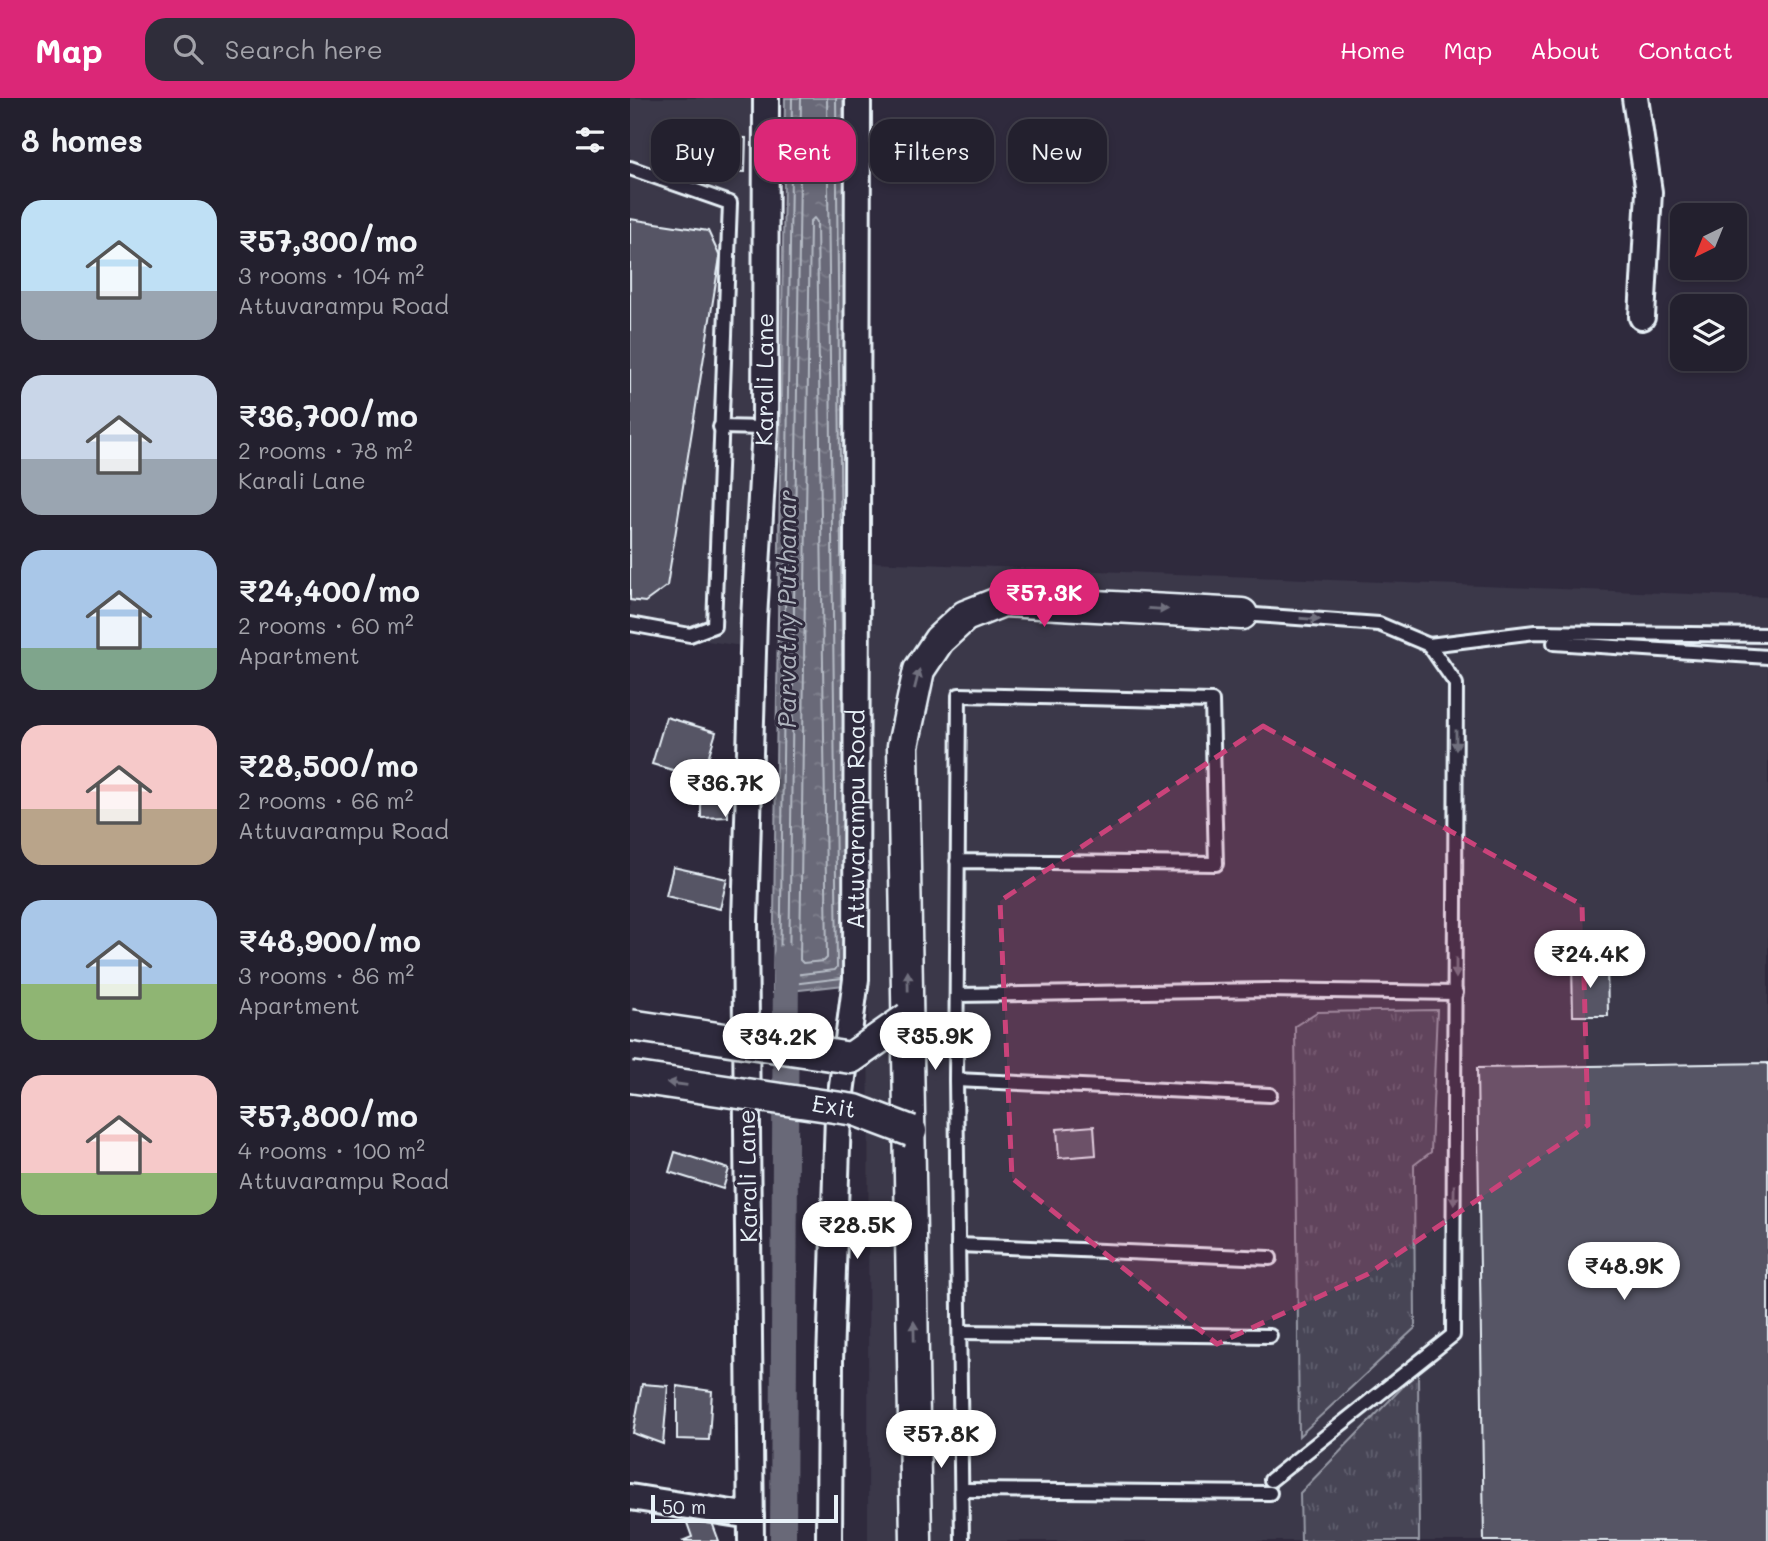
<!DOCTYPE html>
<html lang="en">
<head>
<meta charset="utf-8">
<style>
  :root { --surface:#23202e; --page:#2f2d3a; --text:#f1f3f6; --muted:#a3a3aa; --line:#403e4a; --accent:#db2777 }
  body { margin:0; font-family:Mali,sans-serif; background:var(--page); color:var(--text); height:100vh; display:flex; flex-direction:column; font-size:26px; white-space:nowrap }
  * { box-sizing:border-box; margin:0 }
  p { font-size:23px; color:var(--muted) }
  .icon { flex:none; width:38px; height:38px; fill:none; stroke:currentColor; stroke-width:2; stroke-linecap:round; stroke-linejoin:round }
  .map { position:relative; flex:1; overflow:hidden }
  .sheet { display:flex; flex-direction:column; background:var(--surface); width:630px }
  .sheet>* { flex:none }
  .top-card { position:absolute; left:21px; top:21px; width:665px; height:63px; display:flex; gap:14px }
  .needle { width:46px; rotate:223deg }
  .fabs { position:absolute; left:1040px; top:105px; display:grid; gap:14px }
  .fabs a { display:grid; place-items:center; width:77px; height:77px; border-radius:14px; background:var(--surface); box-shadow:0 4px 10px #0003,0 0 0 2px var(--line); font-size:35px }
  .scale { position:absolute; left:21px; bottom:18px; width:187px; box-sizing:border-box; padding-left:7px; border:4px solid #e8f1f8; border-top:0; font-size:19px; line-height:24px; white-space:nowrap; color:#e8f1f8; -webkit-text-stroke:5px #2f2a3d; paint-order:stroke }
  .price { position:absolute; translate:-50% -60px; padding:0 16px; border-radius:24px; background:#fff; color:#222; font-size:23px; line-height:46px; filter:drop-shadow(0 2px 4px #0008) }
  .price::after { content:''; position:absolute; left:50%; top:42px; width:21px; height:16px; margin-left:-10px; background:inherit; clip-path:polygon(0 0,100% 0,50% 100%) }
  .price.current { background:var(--accent); color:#fff }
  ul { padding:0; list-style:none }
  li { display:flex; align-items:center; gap:21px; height:175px; padding:0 21px }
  li span { display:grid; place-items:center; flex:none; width:196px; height:140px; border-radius:21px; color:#555 }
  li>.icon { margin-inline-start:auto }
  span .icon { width:84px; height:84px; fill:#fffc; stroke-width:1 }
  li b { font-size:30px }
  h2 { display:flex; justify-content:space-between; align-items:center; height:84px; padding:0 21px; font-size:30px }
  .chip { padding:0 24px; border-radius:21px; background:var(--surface); box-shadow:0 4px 10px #0003,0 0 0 2px var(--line); font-size:24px; line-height:63px }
  .chip.current { background:var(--accent); color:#fff }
  header { display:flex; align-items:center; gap:42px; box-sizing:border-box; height:98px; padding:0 35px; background:var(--accent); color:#fff }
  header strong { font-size:33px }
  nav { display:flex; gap:38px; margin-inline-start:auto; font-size:24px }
  .search { width:490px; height:63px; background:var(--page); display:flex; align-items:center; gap:18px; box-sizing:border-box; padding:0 24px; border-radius:21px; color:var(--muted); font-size:26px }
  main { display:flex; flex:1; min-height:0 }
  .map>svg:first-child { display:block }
  .built { fill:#3b3749 }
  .grass { fill:url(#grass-tufts); stroke:#979aa6; stroke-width:2 }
  .water { fill:url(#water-ripples); stroke:#9c9fab; stroke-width:2 }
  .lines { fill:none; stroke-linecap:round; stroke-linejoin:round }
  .shore { stroke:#b5bbc5; stroke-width:2 }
  .canal { stroke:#696978; stroke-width:26 }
  .building { fill:#575565; stroke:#e8f1f8; stroke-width:2 }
  .service-casing { stroke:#e8f1f8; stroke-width:18 }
  .minor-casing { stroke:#e8f1f8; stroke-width:30 }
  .tertiary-casing { stroke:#e8f1f8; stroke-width:35 }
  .service { stroke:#2f2a3d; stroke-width:12 }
  .minor { stroke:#2f2a3d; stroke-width:24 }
  .tertiary { stroke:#2f2a3d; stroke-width:30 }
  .tertiary-bridge-casing { stroke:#e8f1f8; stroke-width:35; stroke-linecap:butt }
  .tertiary-bridge { stroke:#2f2a3d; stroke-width:30 }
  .oneway { fill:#70707e }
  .marked { fill:#ca437a; fill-opacity:0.2; stroke:#ca437a; stroke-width:5; stroke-dasharray:14 9; stroke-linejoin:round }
  .labels { text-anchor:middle; stroke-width:6; stroke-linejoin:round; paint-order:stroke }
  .street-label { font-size:24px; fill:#e8f1f8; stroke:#2f2a3d }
  .water-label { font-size:26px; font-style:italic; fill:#afb4be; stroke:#2f2a3d }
</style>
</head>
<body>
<header>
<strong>Map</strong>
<div class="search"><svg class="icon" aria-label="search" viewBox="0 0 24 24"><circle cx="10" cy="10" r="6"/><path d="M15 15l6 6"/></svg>Search here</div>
<nav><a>Home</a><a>Map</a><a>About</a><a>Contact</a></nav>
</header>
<main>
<section class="sheet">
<h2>8 homes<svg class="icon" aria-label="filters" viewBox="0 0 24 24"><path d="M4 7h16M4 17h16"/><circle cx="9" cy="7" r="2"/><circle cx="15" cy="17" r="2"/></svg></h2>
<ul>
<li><span style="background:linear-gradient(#bfe0f5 65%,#9aa5b1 0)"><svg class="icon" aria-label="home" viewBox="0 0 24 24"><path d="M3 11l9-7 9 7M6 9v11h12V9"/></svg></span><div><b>₹57,300/mo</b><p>3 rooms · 104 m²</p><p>Attuvarampu Road</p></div></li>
<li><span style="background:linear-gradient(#c9d6e8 60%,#9aa5b1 0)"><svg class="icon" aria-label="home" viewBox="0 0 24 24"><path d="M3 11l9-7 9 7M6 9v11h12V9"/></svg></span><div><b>₹36,700/mo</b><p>2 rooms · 78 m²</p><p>Karali Lane</p></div></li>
<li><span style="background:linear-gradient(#a9c7e8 70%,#7fa58c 0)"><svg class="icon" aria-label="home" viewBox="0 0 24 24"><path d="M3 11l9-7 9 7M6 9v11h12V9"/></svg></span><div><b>₹24,400/mo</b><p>2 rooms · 60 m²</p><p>Apartment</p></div></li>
<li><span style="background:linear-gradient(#f6c9c9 60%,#b9a48a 0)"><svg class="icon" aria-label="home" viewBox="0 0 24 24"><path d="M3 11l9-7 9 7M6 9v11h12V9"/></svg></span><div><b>₹28,500/mo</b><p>2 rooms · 66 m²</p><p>Attuvarampu Road</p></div></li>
<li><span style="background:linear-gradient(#a9c7e8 60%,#8fb573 0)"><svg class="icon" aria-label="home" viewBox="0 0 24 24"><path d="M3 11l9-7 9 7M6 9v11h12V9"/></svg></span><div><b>₹48,900/mo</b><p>3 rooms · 86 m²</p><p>Apartment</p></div></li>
<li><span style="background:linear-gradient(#f6c9c9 70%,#8fb573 0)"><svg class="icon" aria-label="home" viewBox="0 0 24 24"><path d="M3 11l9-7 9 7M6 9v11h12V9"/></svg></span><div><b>₹57,800/mo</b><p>4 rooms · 100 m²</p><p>Attuvarampu Road</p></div></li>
</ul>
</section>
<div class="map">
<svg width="1138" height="1443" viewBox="0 0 1138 1443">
  <defs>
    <pattern id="grass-tufts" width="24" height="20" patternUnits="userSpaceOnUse" patternTransform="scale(1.75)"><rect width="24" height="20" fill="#464455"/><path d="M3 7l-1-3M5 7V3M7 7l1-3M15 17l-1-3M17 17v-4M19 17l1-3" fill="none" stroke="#615f6e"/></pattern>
    <pattern id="water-ripples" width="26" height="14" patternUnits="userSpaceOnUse" patternTransform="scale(1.75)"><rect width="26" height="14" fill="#696978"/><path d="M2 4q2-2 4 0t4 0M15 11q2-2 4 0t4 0" fill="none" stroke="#7e7f8c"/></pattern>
  </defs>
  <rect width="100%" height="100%" fill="#2f2a3d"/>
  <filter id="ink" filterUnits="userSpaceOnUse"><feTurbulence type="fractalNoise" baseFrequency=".0143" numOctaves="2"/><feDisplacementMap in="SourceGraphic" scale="14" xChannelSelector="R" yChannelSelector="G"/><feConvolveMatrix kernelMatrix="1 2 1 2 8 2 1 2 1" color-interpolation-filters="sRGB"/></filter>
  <g filter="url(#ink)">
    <!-- built -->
    <g class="built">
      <path d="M 0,0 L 125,0 L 130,92 L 119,549 L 0,532 Z"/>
      <path d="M 239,464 L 1138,499 L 1138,1443 L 238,1443 Z"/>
    </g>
    <!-- grass -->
    <g class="grass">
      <path d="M 807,912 L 801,1054 L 784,1067 L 785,1230 L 669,1338 L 665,928 L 687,914 Z"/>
      <path d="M 788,1273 L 789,1443 L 671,1443 L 670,1395 Z"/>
    </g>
    <!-- water -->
    <path class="water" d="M 155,0 L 213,0 L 223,886 L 143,895 Z"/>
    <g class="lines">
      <!-- shore -->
      <g class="shore">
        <path d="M 162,0 L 150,884 L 154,887 L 212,880"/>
        <path d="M 171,0 L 159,874 L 163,877 L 205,872 L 207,869 L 197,0"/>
        <path d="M 206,0 L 213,633"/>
        <path d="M 184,120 L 187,124 L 197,860 L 194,863 L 173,865 L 170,862 L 180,124 Z"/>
      </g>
      <!-- canal -->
      <path class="canal" d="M 153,1443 L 156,860"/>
    </g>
    <!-- building -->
    <g class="building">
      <path d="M 46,37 L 82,37 L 82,61 L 47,61 Z"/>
      <path d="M 87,39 L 116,40 L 115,74 L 85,73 Z"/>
      <path d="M 0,121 L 78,133 L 90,159 L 37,488 L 15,504 L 0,502 Z"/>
      <path d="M 36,619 L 86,634 L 75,670 L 57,664 L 53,675 L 22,666 Z"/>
      <path d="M 71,686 L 97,686 L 98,719 L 71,720 Z"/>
      <path d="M 43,769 L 97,781 L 90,811 L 36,798 Z"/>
      <path d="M 942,865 L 977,865 L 978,918 L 943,918 Z"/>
      <path d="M 1138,965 L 1138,1443 L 854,1443 L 847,970 Z"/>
      <path d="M 464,1028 L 466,1057 L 429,1060 L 427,1031 Z"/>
      <path d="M 45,1054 L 99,1071 L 93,1091 L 39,1074 Z"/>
      <path d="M 12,1286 L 38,1288 L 33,1346 L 3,1335 Z"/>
      <path d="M 47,1288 L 82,1293 L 79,1342 L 47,1341 Z"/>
      <path d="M 77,1411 L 89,1443 L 52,1443 L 62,1439 L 55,1419 Z"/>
    </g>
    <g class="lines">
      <defs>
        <g id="service">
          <path d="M 0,70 L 100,105 L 84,528 L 60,537 L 0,526"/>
          <path d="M 90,329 L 135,330"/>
          <path d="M 612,516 L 749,526 L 799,547 L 826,586 L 823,1237 L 641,1382"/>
          <path d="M 924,545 L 1138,559"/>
          <path d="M 799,547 L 905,534 L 1138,537"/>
          <path d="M 327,763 L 586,766 L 582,603 L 329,597 L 326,982 L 332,1443"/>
          <path d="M 327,897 L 637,892 L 826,895"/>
          <path d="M 326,982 L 640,997"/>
          <path d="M 328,1147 L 640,1160"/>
          <path d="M 330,1234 L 640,1238"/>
          <path d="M 332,1392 L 640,1395"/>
        </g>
        <g id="minor">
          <path d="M 1005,0 L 1019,94 L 1012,219"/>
          <path d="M 0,1399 L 121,1418"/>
          <path id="s1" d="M 121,1443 L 115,823 L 124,521 L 135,330 L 136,0"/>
          <path id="s2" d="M 199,1443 L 200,1263 L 208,1018 L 226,881 L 228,0"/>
        </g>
        <path id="tertiary" d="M 286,1443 L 273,648 L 289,572 L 309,542 L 335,518 L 373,503 L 612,516"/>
      </defs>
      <!-- service casing -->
      <use href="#service" class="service-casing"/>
      <!-- minor casing -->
      <use href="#minor" class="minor-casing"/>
      <!-- tertiary casing -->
      <use href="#tertiary" class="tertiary-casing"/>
      <!-- service -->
      <use href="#service" class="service"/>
      <!-- minor -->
      <use href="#minor" class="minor"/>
      <!-- tertiary -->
      <use href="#tertiary" class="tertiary"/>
      <defs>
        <g id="tertiary-bridge">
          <path d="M 0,927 L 221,960 L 278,920"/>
          <path id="s3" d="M 0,979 L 225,1012 L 281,1033"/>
        </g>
      </defs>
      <!-- tertiary-bridge casing -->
      <use href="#tertiary-bridge" class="tertiary-bridge-casing"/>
      <!-- tertiary-bridge -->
      <use href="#tertiary-bridge" class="tertiary-bridge"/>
    </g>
    <!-- one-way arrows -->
    <defs><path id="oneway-solid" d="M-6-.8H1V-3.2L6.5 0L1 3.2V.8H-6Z" transform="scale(1.75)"/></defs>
    <g class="oneway">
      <use href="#oneway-solid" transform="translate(528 511) rotate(3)"/>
      <use href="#oneway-solid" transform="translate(680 521) rotate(4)"/>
      <use href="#oneway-solid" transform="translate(287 581) rotate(-76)"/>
      <use href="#oneway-solid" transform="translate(826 642) rotate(90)"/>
      <use href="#oneway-solid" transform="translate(826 870) rotate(90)"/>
      <use href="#oneway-solid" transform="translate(278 883) rotate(-91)"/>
      <use href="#oneway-solid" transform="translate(47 986) rotate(-172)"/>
      <use href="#oneway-solid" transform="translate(824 1097) rotate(91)"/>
      <use href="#oneway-solid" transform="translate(284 1233) rotate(-91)"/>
    </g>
  </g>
  <!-- marked area -->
  <path class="marked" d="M 633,628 L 952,807 L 958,1027 L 738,1176 L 587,1246 L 382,1080 L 370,803 Z"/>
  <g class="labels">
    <!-- street labels -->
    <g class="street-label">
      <text dy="8" stroke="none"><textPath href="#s1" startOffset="1162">Karali Lane</textPath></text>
      <text dy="8" stroke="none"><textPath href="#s2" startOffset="723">Attuvarampu Road</textPath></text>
      <text dy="8" stroke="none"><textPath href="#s3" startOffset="206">Exit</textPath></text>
      <text transform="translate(118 1078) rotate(-91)" y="8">Karali Lane</text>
    </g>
    <!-- water labels -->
    <g class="water-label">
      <text transform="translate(157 511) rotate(-90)" y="9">Parvathy Puthanar</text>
    </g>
  </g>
</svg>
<div class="fabs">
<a><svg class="needle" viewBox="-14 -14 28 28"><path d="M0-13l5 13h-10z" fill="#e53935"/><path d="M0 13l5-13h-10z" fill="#a3a3aa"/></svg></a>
<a><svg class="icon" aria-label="layers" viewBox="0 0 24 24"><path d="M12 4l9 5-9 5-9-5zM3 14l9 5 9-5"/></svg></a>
</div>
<div class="scale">50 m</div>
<b class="price current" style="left:414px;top:531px">₹57.3K</b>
<b class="price" style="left:95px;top:721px">₹36.7K</b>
<b class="price" style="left:960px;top:892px">₹24.4K</b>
<b class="price" style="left:305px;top:974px">₹35.9K</b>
<b class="price" style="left:148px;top:975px">₹34.2K</b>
<b class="price" style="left:227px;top:1163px">₹28.5K</b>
<b class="price" style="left:994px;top:1204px">₹48.9K</b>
<b class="price" style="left:311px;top:1372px">₹57.8K</b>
<div class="top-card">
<a class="chip">Buy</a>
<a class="chip current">Rent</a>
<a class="chip">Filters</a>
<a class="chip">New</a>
</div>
</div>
</main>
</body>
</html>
